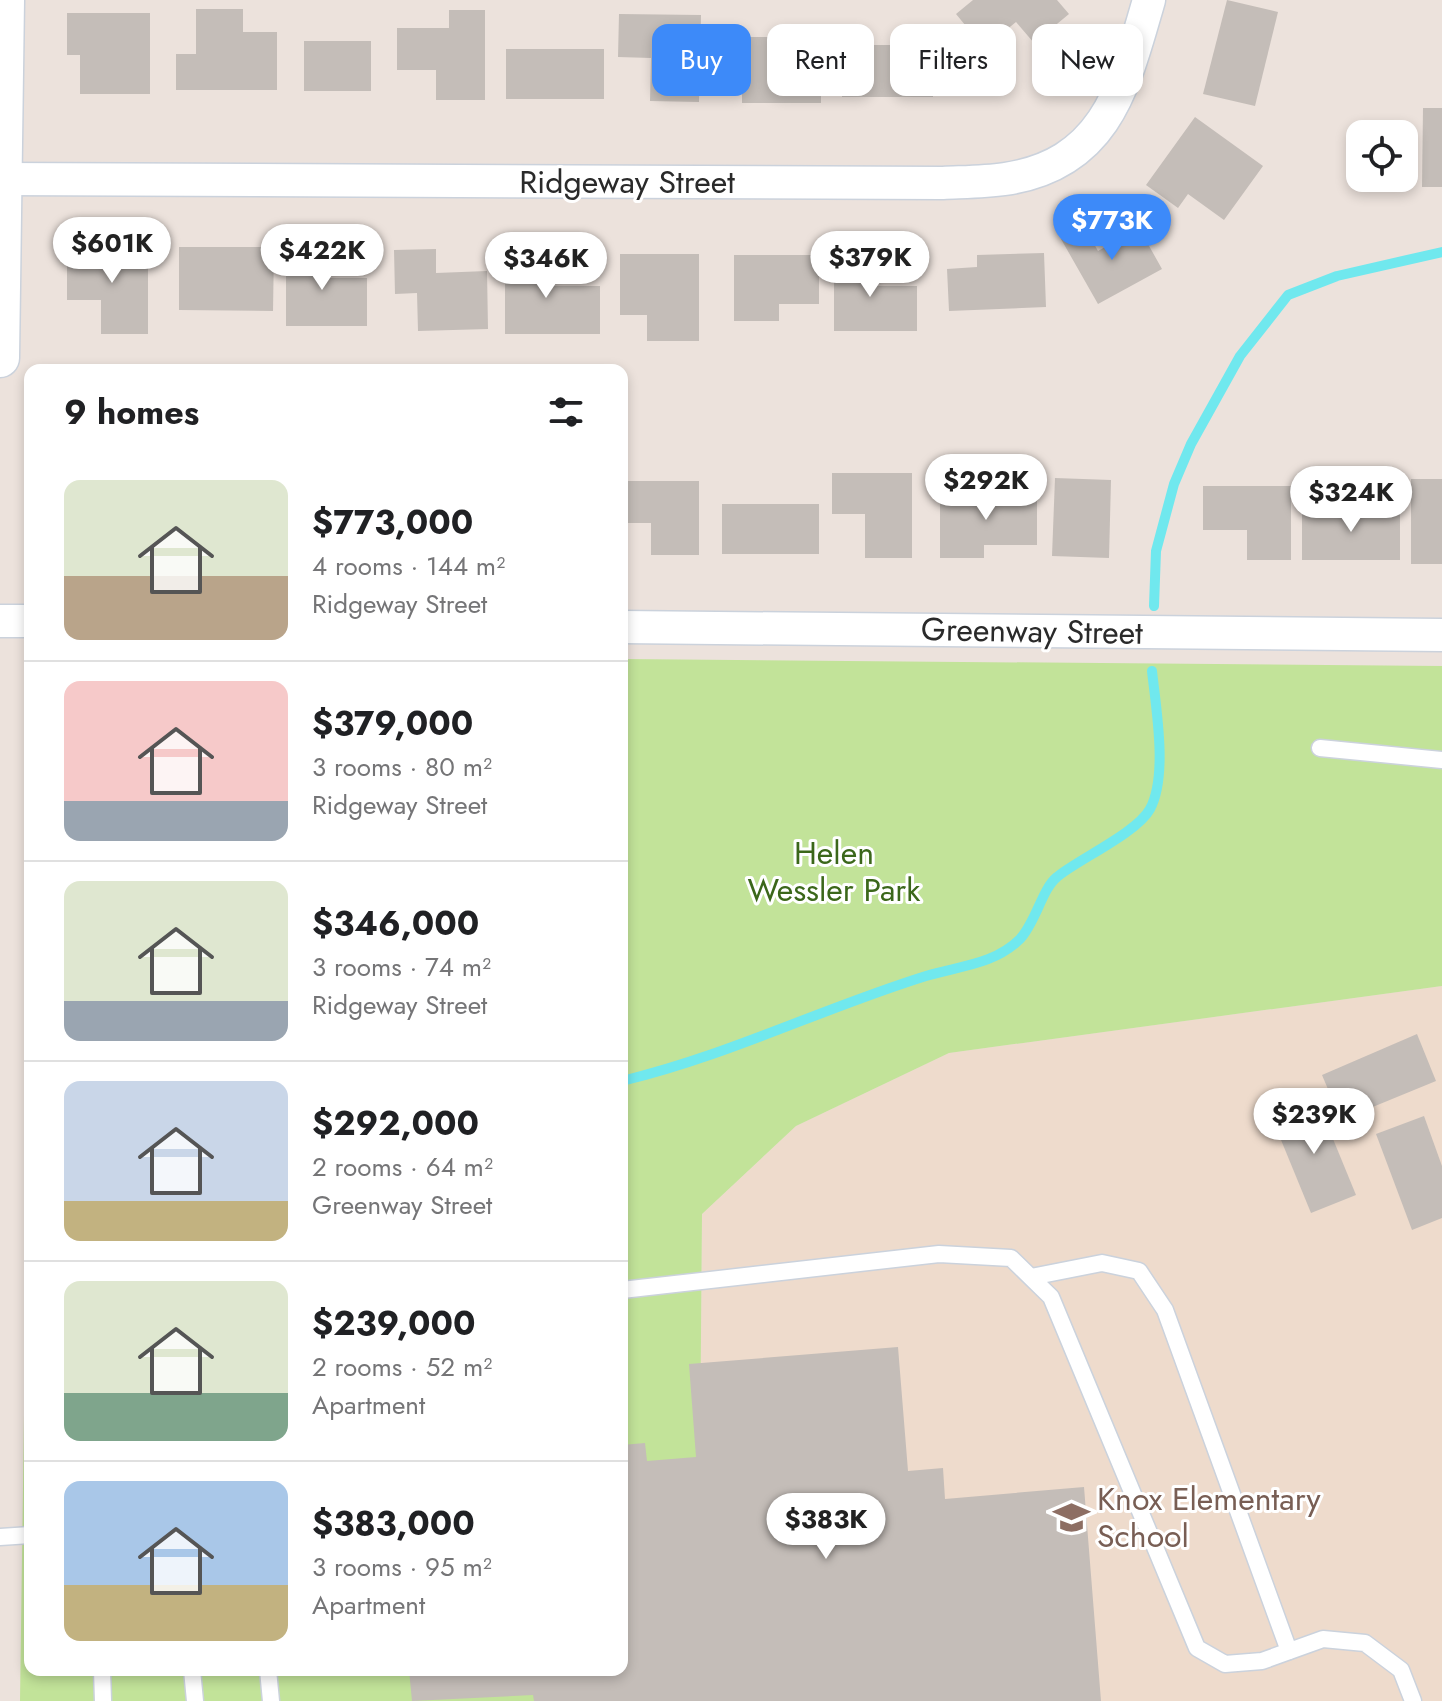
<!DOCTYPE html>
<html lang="en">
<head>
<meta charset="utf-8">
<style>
  :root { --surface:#fff; --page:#f2f2f2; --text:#202124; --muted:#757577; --line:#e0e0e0; --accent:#3d8af9 }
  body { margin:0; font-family:Jost,sans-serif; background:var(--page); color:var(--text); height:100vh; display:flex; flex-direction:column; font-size:30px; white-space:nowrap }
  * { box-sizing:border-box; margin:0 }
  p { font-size:26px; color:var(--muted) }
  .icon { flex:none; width:44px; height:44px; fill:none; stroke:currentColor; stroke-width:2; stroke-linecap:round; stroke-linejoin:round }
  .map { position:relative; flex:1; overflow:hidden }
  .panel { position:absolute; left:24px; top:364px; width:604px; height:1312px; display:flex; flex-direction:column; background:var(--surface); border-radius:16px; box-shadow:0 4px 12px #0003 }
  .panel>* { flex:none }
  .banner { position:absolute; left:652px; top:24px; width:670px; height:72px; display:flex; gap:16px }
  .controls { position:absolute; left:1346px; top:120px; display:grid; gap:16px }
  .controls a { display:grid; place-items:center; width:72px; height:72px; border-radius:16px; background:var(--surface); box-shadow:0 4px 12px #0003; font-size:40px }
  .price { position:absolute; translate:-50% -68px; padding:0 18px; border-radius:28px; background:#fff; color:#222; font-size:26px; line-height:52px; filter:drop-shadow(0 2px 4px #0008) }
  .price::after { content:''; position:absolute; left:50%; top:48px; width:24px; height:18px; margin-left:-12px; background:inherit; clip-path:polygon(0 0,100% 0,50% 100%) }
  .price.active { background:var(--accent); color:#fff }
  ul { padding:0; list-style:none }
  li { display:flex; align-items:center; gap:24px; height:200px; padding:0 40px }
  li+li { border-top:2px solid var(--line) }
  li span { display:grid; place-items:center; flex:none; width:224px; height:160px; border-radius:16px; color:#555 }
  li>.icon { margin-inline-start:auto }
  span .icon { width:96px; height:96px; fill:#fffc; stroke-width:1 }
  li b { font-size:34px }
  h2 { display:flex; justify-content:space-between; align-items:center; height:96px; padding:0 40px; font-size:34px }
  .tag { padding:0 28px; border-radius:16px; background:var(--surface); box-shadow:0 4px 12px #0003; font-size:28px; line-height:72px }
  .tag.active { background:var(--accent); color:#fff }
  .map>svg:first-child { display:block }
  .education { fill:#eedbcc }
  .green { fill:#c2e399 }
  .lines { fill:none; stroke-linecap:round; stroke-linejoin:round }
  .stream { stroke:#70e8ee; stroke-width:10 }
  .building { fill:#c4bdb8 }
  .service-casing { stroke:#cbd2dc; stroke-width:19 }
  .minor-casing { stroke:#cbd2dc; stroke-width:35 }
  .tertiary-casing { stroke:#cbd2dc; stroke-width:41 }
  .service { stroke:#fff; stroke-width:16 }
  .minor { stroke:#fff; stroke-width:32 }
  .tertiary { stroke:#fff; stroke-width:38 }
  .labels { text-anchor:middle; stroke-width:6; stroke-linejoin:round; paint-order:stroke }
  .street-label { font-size:32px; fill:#2a2a2a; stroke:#fff }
  .park-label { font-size:32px; fill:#3b671a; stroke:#fff }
  .education-label { font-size:32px; fill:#785e54; stroke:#fff; text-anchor:start }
</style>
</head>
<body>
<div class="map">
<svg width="1442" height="1701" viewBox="0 0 1442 1701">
  <rect width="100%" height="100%" fill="#ece2dc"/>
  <!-- education -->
  <path class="education" d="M 1442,986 L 1442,1701 L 698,1701 L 702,1214 L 796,1126 L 949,1053 Z"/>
  <!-- green -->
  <path class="green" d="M 622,659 L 1442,666 L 1442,986 L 949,1053 L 796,1126 L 702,1214 L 698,1701 L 20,1701 L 30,987 L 30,1670 L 622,1670 Z"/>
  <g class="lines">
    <!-- stream -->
    <g class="stream">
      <path d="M 1154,606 L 1156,551 L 1174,484 L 1191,444 L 1240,356 L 1288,295 L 1337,276 L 1442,252"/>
      <path d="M 622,1081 C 727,1056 823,1008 926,976 C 958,966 994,965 1020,939 C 1036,922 1042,889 1057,877 C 1077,860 1137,833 1150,809 C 1168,776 1156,708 1152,671"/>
    </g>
  </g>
  <!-- building -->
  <g class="building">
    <path d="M 973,0 L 1057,0 L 1069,14 L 1034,43 L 1016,22 L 984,48 L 956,14 Z"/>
    <path d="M 1227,0 L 1278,12 L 1255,106 L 1203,94 Z"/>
    <path d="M 196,9 L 243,9 L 243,32 L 277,32 L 277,90 L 176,90 L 176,54 L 196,54 Z"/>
    <path d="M 449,10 L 485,10 L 485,100 L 436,100 L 436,70 L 397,70 L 397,28 L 449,28 Z"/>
    <path d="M 67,13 L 150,13 L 150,94 L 80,94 L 80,55 L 67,55 Z"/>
    <path d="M 619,14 L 701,15 L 699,102 L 650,101 L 651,58 L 618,57 Z"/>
    <rect x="742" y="37" width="79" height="66"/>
    <rect x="304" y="41" width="67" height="50"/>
    <rect x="842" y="45" width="91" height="52"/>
    <rect x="506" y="49" width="98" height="50"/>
    <path d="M 1423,108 L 1442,108 L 1442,187 L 1422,187 Z"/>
    <path d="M 1195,117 L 1263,166 L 1224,220 L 1188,194 L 1178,208 L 1146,185 Z"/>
    <path d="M 1084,226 L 1098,251 L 1139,228 L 1162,269 L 1098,304 L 1061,239 Z"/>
    <path d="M 67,247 L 148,247 L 148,334 L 101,334 L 101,300 L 67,300 Z"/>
    <path d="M 179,247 L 274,247 L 273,311 L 179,310 Z"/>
    <path d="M 286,247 L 326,247 L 326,278 L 367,278 L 367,326 L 286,326 Z"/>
    <path d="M 436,249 L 436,273 L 487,271 L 488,329 L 418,331 L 417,293 L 395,294 L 394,250 Z"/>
    <path d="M 505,250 L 545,250 L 545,286 L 600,286 L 600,334 L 505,334 Z"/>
    <path d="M 1044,253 L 1046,307 L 949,311 L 947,269 L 977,267 L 977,255 Z"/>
    <path d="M 620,254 L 699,254 L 699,341 L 647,341 L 647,315 L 620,315 Z"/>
    <path d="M 834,254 L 873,254 L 873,286 L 917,286 L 917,331 L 834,331 Z"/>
    <path d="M 734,255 L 819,255 L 819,304 L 779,304 L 779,321 L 734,321 Z"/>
    <path d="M 832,473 L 912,473 L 912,558 L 865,558 L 865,514 L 832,514 Z"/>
    <path d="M 1055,478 L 1111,480 L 1109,558 L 1052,556 Z"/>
    <rect x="1411" y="479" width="31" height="85"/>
    <path d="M 622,481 L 699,481 L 699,555 L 651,555 L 651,523 L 622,523 Z"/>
    <path d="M 1203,486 L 1291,486 L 1291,560 L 1247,560 L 1247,530 L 1203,530 Z"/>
    <path d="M 940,493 L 1037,493 L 1037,545 L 984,545 L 984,558 L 940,558 Z"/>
    <rect x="722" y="504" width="97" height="50"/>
    <rect x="1302" y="509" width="98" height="51"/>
    <path d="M 1417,1034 L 1436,1081 L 1341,1120 L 1322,1075 Z"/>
    <path d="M 1317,1100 L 1356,1195 L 1311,1213 L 1272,1118 Z"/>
    <path d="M 1424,1116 L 1442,1166 L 1442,1218 L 1412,1230 L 1376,1134 Z"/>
    <path d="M 898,1347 L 908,1471 L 943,1468 L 945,1499 L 1084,1487 L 1101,1701 L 534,1701 L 533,1695 L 412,1701 L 409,1670 L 622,1670 L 622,1445 L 645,1443 L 647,1461 L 696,1457 L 689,1364 Z"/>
  </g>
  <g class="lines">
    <defs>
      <g id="service">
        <path d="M 1320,748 L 1442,760"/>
        <path d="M 1031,1277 L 1102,1263 L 1139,1271 L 1165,1310 L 1289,1651"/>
        <path d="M 622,1290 L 939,1254 L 1011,1258 L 1051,1297 L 1197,1648 L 1225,1664 L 1262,1661 L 1323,1639 L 1365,1643 L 1401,1670 L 1413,1701"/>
        <path d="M 0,1537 L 30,1535"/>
        <path d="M 102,1670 L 103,1701"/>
        <path d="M 192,1670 L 195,1701"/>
        <path d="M 268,1670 L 271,1701"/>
      </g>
      <g id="minor">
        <path d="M 0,179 L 943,183 C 963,182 985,182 1005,179 C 1107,164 1124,86 1149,0"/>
        <path d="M 0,621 L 30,621"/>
        <path d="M 622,627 L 1442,635"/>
      </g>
      <path id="tertiary" d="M 0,358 L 5,0"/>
    </defs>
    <!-- service casing -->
    <use href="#service" class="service-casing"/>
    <!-- minor casing -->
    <use href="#minor" class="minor-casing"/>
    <!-- tertiary casing -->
    <use href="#tertiary" class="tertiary-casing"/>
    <!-- service -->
    <use href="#service" class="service"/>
    <!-- minor -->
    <use href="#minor" class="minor"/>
    <!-- tertiary -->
    <use href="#tertiary" class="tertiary"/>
  </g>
  <!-- icons -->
  <defs>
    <symbol id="school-bare" viewBox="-9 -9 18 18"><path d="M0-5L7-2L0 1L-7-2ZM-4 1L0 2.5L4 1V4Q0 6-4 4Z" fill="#8d6e63" stroke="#fff" stroke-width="2.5" paint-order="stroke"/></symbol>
  </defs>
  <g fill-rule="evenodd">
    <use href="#school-bare" x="1046" y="1492" width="51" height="51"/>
  </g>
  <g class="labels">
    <!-- street labels -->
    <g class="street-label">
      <text x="627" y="193">Ridgeway Street</text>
      <text transform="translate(1032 631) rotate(1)" y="11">Greenway Street</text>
    </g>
    <!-- park labels -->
    <g class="park-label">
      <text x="834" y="864">Helen<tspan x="834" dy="37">Wessler Park</tspan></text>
    </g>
    <!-- education labels -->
    <g class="education-label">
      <text x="1097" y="1510">Knox Elementary<tspan x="1097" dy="37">School</tspan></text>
    </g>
  </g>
</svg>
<div class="controls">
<a><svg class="icon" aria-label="locate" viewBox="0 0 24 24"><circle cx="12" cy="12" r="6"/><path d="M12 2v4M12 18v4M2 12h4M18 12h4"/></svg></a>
</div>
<b class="price active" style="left:1112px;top:262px">$773K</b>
<b class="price" style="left:112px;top:285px">$601K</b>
<b class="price" style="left:322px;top:292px">$422K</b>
<b class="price" style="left:870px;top:299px">$379K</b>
<b class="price" style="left:546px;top:300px">$346K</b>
<b class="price" style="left:986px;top:522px">$292K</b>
<b class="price" style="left:1351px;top:534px">$324K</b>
<b class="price" style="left:1314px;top:1156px">$239K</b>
<b class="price" style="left:826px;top:1561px">$383K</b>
<div class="banner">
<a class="tag active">Buy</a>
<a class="tag">Rent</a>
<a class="tag">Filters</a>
<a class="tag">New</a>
</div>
<section class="panel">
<h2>9 homes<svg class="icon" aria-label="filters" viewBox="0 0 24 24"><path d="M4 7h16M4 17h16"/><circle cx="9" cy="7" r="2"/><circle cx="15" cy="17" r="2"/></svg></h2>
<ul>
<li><span style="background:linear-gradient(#dfe7d0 60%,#b9a48a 0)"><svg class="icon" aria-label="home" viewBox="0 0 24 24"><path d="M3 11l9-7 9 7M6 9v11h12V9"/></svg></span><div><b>$773,000</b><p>4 rooms · 144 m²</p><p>Ridgeway Street</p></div></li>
<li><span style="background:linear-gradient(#f6c9c9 75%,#9aa5b1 0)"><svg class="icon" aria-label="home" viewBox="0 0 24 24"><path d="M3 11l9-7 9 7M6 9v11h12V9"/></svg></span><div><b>$379,000</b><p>3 rooms · 80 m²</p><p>Ridgeway Street</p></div></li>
<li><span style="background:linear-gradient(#dfe7d0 75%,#9aa5b1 0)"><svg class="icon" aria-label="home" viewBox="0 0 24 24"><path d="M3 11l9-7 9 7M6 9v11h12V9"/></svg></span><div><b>$346,000</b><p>3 rooms · 74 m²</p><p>Ridgeway Street</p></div></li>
<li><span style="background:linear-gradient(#c9d6e8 75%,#c2b280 0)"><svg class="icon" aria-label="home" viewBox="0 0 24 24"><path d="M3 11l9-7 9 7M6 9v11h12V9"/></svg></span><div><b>$292,000</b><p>2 rooms · 64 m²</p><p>Greenway Street</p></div></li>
<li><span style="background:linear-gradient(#dfe7d0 70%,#7fa58c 0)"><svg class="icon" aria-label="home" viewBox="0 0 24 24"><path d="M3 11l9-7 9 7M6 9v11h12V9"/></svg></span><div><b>$239,000</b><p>2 rooms · 52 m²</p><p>Apartment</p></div></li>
<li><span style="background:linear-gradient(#a9c7e8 65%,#c2b280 0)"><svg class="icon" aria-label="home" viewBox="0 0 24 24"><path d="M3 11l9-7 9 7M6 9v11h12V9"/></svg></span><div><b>$383,000</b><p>3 rooms · 95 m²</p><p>Apartment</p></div></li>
</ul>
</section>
</div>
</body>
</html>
